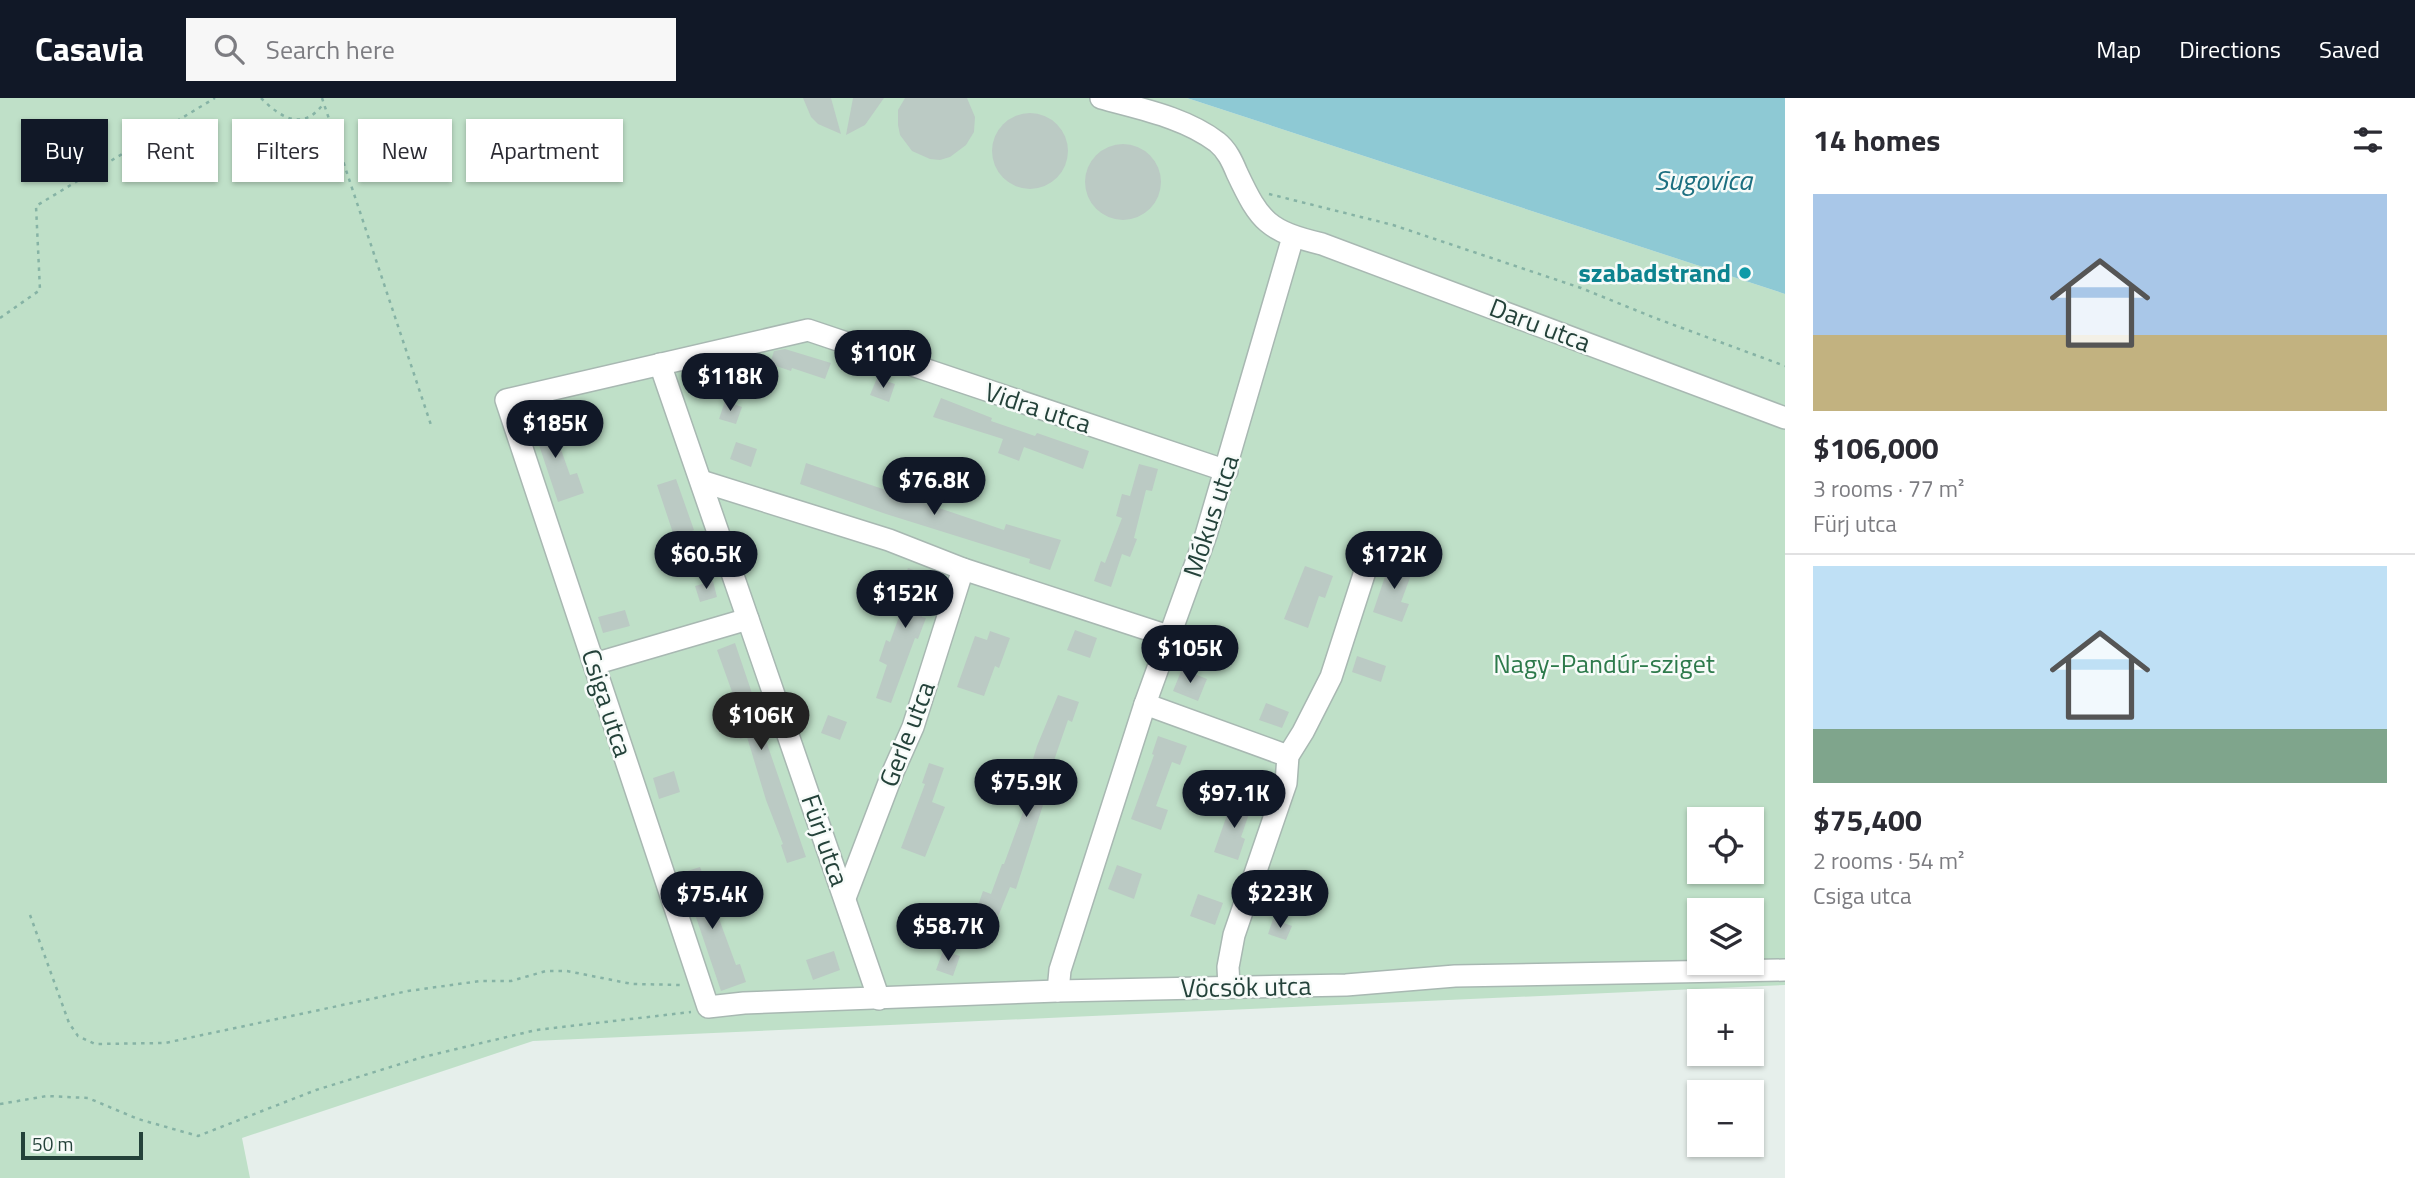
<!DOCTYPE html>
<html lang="en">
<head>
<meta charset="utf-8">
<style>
  :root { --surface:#fff; --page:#f7f7f7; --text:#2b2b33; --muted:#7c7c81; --line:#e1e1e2; --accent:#111827 }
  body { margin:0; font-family:"Titillium Web",sans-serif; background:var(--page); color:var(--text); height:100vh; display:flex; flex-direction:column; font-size:26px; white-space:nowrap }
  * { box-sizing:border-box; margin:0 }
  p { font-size:23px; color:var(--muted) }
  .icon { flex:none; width:38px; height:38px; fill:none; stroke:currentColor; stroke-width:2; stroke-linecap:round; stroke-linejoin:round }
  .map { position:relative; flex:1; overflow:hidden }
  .drawer { display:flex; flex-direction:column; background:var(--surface); width:630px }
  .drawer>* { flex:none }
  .top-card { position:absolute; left:21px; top:21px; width:665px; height:63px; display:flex; gap:14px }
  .controls { position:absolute; left:1687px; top:709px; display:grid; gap:14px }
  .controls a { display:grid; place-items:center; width:77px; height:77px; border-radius:0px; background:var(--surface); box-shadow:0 2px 5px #0004; font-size:35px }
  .scale { position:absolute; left:21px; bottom:18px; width:122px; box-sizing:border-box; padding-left:7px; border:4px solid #24423a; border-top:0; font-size:19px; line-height:24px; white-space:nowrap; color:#24423a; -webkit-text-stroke:5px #f7fbf9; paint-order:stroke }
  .price { position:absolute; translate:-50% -60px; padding:0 16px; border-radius:24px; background:var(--accent); color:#fff; font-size:23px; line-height:46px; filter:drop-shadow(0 2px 4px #0008) }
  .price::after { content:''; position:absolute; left:50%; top:42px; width:21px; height:16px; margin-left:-10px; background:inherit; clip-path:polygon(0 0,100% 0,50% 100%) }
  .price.on { background:#222; color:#fff }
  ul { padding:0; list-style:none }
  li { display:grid; align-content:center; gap:14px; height:371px; padding:0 28px }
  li+li { border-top:2px solid var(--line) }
  li span { display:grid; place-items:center; height:217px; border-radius:0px; color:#555 }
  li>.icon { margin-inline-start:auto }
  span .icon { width:126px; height:126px; fill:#fffc; stroke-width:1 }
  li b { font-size:30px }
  h2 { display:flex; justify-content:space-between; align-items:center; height:84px; padding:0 28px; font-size:30px }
  .chip { padding:0 24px; border-radius:0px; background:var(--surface); box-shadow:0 2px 5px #0004; font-size:24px; line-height:63px }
  .chip.on { background:var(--accent); color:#fff }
  header { display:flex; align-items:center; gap:42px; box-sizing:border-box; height:98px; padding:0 35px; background:var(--accent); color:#fff }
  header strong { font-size:33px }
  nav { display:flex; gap:38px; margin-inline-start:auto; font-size:24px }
  .search { width:490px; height:63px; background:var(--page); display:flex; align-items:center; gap:18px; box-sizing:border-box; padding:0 24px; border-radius:0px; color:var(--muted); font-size:26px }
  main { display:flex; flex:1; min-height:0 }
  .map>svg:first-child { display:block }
  .green { fill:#bfe0c8; fill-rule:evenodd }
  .water { fill:#8ec9d4 }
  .building { fill:#bbcac4 }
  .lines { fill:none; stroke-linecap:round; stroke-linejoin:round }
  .minor-casing { stroke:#a8b8b2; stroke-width:24 }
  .path { stroke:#86b3a5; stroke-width:2.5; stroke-dasharray:3.5 5; stroke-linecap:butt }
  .minor { stroke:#fff; stroke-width:21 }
  .culture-dot { fill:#0f9aa8; stroke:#f7fbf9; stroke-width:2.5 }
  .labels { text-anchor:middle; stroke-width:5; stroke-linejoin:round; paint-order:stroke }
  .culture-label { font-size:26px; font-weight:bold; fill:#0d838f; stroke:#f7fbf9; text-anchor:end }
  .street-label { font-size:26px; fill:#24423a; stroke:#f7fbf9 }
  .park-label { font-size:26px; fill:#2d7a4b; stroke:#f7fbf9 }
  .water-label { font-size:28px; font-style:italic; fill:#1c6f80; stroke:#f7fbf9 }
</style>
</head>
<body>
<header>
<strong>Casavia</strong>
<div class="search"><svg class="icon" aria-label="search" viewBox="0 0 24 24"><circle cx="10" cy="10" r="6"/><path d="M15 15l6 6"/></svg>Search here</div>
<nav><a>Map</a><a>Directions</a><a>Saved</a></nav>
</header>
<main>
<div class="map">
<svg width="1785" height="1080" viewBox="0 0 1785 1080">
  <rect width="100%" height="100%" fill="#e6efeb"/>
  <!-- green -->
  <path class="green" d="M 0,0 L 1187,0 L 1785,196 L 1785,887 L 533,943 L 242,1040 L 250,1080 L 0,1080 ZM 1699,721 L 1752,721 L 1752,774 L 1699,774 ZM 1699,812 L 1752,812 L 1752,864 L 1699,864 Z"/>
  <!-- water -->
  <path class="water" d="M 1187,0 L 1785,0 L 1785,196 Z"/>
  <!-- building -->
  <g class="building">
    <path d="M 803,0 L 831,0 L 841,36 L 818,26 L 811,19 Z"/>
    <path d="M 853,0 L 884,0 L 865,27 L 846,37 Z"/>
    <path d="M 905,0 L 967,0 L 975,19 L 974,34 L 966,47 L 950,59 L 940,62 L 930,61 L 912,53 L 900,37 L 898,27 L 898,12 Z"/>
    <circle cx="1030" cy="53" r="38"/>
    <circle cx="1123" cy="84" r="38"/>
    <path d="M 785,251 L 831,265 L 825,281 L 792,270 L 791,273 L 770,266 L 774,253 Z"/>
    <path d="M 877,280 L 895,286 L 889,304 L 870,297 Z"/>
    <path d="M 941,300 L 992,320 L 991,323 L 1035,338 L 1037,335 L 1089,353 L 1083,371 L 1024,349 L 1019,363 L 998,355 L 1003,341 L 933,319 Z"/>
    <path d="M 725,303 L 742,309 L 736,326 L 719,321 Z"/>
    <path d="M 548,315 L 570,377 L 577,375 L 584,395 L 558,404 L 530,320 Z"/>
    <path d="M 736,344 L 757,351 L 751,369 L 730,361 Z"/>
    <path d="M 806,365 L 1004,432 L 1006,426 L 1061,442 L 1050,472 L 1029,465 L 1030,461 L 886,416 L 800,386 Z"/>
    <path d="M 1139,366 L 1158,371 L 1152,393 L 1146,392 L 1134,440 L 1137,441 L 1130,459 L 1122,456 L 1111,489 L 1094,483 L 1101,463 L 1105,465 L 1122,420 L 1116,418 L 1122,396 L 1130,398 Z"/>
    <path d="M 676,381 L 694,432 L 690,434 L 702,472 L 684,478 L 676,454 L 679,453 L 657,387 Z"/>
    <path d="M 1391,461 L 1414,469 L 1401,504 L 1409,506 L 1402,524 L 1373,514 Z"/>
    <path d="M 1305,468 L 1333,478 L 1325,500 L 1319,498 L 1308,530 L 1284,521 Z"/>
    <path d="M 908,470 L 936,480 L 922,519 L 926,520 L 918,541 L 915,540 L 891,605 L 876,600 L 887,567 L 879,563 L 886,542 L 890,544 L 906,499 L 898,496 Z"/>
    <path d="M 713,483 L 717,499 L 700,504 L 695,488 Z"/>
    <path d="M 625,512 L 630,528 L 603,535 L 598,519 Z"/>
    <path d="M 1075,532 L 1097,540 L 1090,560 L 1067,552 Z"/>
    <path d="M 990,533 L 1010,540 L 999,570 L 995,568 L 984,598 L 957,589 L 975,538 L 987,542 Z"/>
    <path d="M 735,545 L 757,610 L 759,609 L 767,632 L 763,634 L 806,759 L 787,765 L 781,747 L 783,746 L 766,702 L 747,639 L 740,641 L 733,618 L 740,616 L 717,552 Z"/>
    <path d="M 1357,558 L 1386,568 L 1381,584 L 1352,574 Z"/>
    <path d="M 1182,571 L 1207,581 L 1198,603 L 1173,593 Z"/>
    <path d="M 1058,597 L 1079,604 L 1072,624 L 1068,622 L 1050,674 L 1053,676 L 1016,791 L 1010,789 L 985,851 L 971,846 L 982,815 L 976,813 L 983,793 L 991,796 L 1002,766 L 1004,766 L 1033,687 L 1026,684 L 1037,648 Z"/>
    <path d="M 1266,605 L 1289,614 L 1282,630 L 1259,622 Z"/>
    <path d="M 828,617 L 847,624 L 840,642 L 821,635 Z"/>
    <path d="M 1158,638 L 1187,648 L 1180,667 L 1172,664 L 1156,708 L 1168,712 L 1161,732 L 1131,721 L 1154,657 L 1152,656 Z"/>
    <path d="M 929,665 L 944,670 L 932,704 L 945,709 L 925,759 L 901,750 L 925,686 L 922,685 Z"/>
    <path d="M 674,673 L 680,694 L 659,701 L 653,680 Z"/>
    <path d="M 1233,700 L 1252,707 L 1241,739 L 1245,741 L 1238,762 L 1214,754 Z"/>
    <path d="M 1117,767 L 1142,776 L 1134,801 L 1108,791 Z"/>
    <path d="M 700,769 L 736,867 L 740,866 L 746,884 L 721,893 L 681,775 Z"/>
    <path d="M 1198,796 L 1223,805 L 1215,827 L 1190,818 Z"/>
    <path d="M 1273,821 L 1292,828 L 1286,842 L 1268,836 Z"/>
    <path d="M 834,853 L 840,872 L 813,882 L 806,862 Z"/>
    <path d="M 943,853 L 960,858 L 953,878 L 936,872 Z"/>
  </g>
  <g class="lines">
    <defs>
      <g id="minor">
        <path d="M 1101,0 C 1140,11 1184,19 1217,44 C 1227,52 1232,63 1237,75 C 1260,124 1268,133 1322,146 L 1785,320"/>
        <path d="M 660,266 L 879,901"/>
        <path d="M 1227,373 L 808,232 L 506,302 L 708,909 L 744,905 L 1058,893 L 1346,887 L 1455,878 L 1785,872"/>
        <path d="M 701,383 L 889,442 L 963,471 L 1171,539"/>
        <path d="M 594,566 L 748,521"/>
        <path d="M 1145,606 L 1288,658"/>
        <path d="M 845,800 L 893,674 L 913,629 L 963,471"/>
        <path d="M 1229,889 L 1228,869 L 1234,837 L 1286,685 L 1288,658 L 1303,634 L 1331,579 L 1369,461"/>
        <path d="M 1058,893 L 1060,872 L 1145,606 L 1206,437 L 1293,139"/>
      </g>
    </defs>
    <!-- minor casing -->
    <use href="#minor" class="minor-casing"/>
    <!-- path -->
    <g class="path">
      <path d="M 261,0 C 281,20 303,34 324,5"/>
      <path d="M 322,0 L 432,330"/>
      <path d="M 1269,96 L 1393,127 L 1581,190 L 1655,220 L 1785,268"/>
      <path d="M 0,220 L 40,192 L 36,108 L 215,0"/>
      <path d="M 30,817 L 69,925 L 78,938 L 95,946 L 165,945 L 408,893 L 480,883 L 511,883 L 546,873 L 567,873 L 632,886 L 682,887"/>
      <path d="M 0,1006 L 47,998 L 88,1000 L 138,1021 L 198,1038 L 316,992 L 423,959 L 536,932 L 691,914"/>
    </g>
    <!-- minor -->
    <use href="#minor" class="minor"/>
  </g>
  <!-- markers -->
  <circle class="culture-dot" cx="1745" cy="175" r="7"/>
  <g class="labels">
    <!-- culture labels -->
    <g class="culture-label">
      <text x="1731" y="184">szabadstrand</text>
    </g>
    <!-- street labels -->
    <g class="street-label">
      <text transform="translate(1540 227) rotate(21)" y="9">Daru utca</text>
      <text transform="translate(1038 310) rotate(18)" y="9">Vidra utca</text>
      <text transform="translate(1211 418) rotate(-72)" y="9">Mókus utca</text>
      <text transform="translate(607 605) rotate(72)" y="9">Csiga utca</text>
      <text transform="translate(907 636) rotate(-69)" y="9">Gerle utca</text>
      <text transform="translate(825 742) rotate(71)" y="9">Fürj utca</text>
      <text transform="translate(1246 889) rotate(-1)" y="9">Vöcsök utca</text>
    </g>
    <!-- park labels -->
    <g class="park-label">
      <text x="1604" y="575">Nagy-Pandúr-sziget</text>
    </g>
    <!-- water labels -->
    <g class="water-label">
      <text x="1703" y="92">Sugovica</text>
    </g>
  </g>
</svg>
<div class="controls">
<a><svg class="icon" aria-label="locate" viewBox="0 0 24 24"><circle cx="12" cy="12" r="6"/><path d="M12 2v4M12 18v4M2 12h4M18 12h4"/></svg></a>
<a><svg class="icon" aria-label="layers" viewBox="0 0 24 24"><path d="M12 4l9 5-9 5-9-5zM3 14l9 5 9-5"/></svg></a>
<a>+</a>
<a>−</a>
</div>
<div class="scale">50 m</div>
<b class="price" style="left:883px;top:292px">$110K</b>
<b class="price" style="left:730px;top:315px">$118K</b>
<b class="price" style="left:555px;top:362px">$185K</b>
<b class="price" style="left:934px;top:419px">$76.8K</b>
<b class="price" style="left:706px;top:493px">$60.5K</b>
<b class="price" style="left:1394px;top:493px">$172K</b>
<b class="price" style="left:905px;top:532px">$152K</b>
<b class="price" style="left:1190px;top:587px">$105K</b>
<b class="price on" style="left:761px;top:654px">$106K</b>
<b class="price" style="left:1026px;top:721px">$75.9K</b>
<b class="price" style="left:1234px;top:732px">$97.1K</b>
<b class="price" style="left:1280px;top:832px">$223K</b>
<b class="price" style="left:712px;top:833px">$75.4K</b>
<b class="price" style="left:948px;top:865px">$58.7K</b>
<div class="top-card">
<a class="chip on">Buy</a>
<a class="chip">Rent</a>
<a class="chip">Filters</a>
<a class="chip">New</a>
<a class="chip">Apartment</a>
</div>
</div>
<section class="drawer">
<h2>14 homes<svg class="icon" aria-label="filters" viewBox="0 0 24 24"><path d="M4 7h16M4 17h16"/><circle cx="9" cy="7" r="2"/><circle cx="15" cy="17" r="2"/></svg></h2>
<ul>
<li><span style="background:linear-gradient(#a9c7e8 65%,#c2b280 0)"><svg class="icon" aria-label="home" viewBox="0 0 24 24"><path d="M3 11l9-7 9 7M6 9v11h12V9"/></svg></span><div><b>$106,000</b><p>3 rooms · 77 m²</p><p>Fürj utca</p></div></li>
<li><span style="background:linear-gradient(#bfe0f5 75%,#7fa58c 0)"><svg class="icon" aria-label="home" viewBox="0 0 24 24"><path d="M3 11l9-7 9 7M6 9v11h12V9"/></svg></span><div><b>$75,400</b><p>2 rooms · 54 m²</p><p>Csiga utca</p></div></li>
</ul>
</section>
</main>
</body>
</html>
